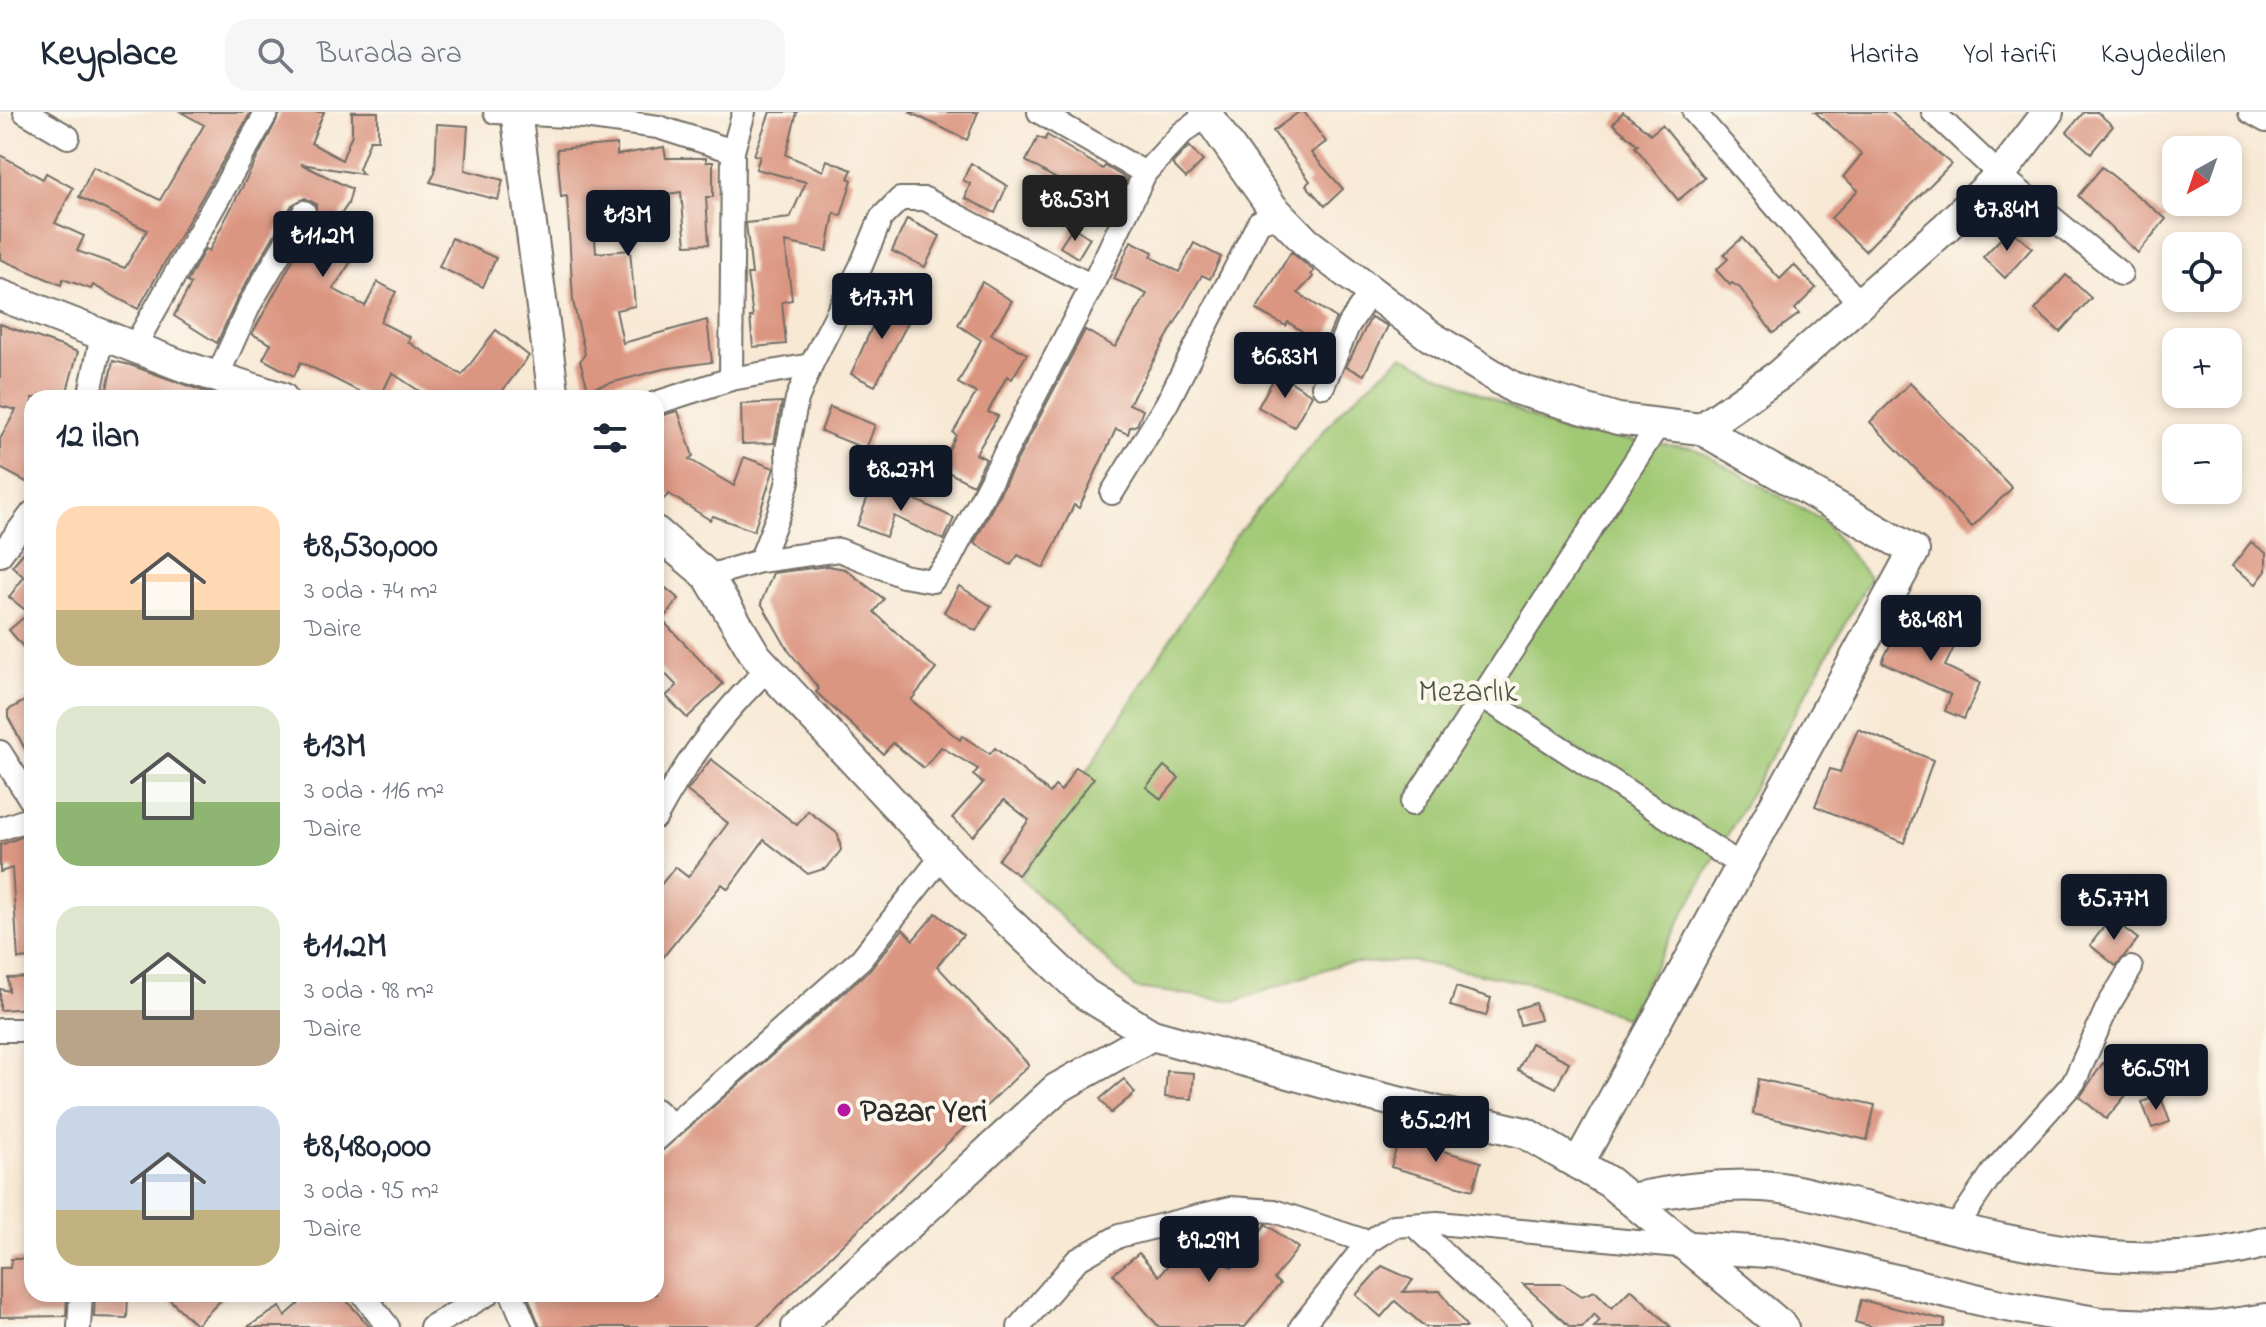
<!DOCTYPE html>
<html lang="tr">
<head>
<meta charset="utf-8">
<style>
  :root { --surface:#fff; --page:#f6f6f7; --text:#1f2937; --muted:#747a83; --line:#e0e1e3; --accent:#111827 }
  body { margin:0; font-family:"Indie Flower",sans-serif; background:var(--page); color:var(--text); height:100vh; display:flex; flex-direction:column; font-size:30px; white-space:nowrap }
  * { box-sizing:border-box; margin:0 }
  p { font-size:26px; color:var(--muted) }
  .icon { flex:none; width:44px; height:44px; fill:none; stroke:currentColor; stroke-width:2; stroke-linecap:round; stroke-linejoin:round }
  .map { position:relative; flex:1; overflow:hidden }
  .details { position:absolute; left:24px; top:278px; width:640px; height:912px; display:flex; flex-direction:column; background:var(--surface); border-radius:24px; box-shadow:0 4px 12px #0003 }
  .details>* { flex:none }
  .needle { width:52px; rotate:220deg }
  .fabs { position:absolute; left:2162px; top:24px; display:grid; gap:16px }
  .fabs a { display:grid; place-items:center; width:80px; height:80px; border-radius:16px; background:var(--surface); box-shadow:0 4px 12px #0003; font-size:40px }
  .price { position:absolute; translate:-50% -68px; padding:0 18px; border-radius:8px; background:var(--accent); color:#fff; font-size:26px; line-height:52px; filter:drop-shadow(0 2px 4px #0008) }
  .price::after { content:''; position:absolute; left:50%; top:48px; width:24px; height:18px; margin-left:-12px; background:inherit; clip-path:polygon(0 0,100% 0,50% 100%) }
  .price.active { background:#222; color:#fff }
  ul { padding:0; list-style:none }
  li { display:flex; align-items:center; gap:24px; height:200px; padding:0 32px }
  li span { display:grid; place-items:center; flex:none; width:224px; height:160px; border-radius:24px; color:#555 }
  li>.icon { margin-inline-start:auto }
  span .icon { width:96px; height:96px; fill:#fffc; stroke-width:1 }
  li b { font-size:34px }
  h2 { display:flex; justify-content:space-between; align-items:center; height:96px; padding:0 32px; font-size:34px }
  header { display:flex; align-items:center; gap:48px; box-sizing:border-box; height:112px; padding:0 40px; background:var(--surface); border-bottom:2px solid var(--line) }
  header strong { font-size:38px }
  nav { display:flex; gap:44px; margin-inline-start:auto; font-size:28px }
  .search { width:560px; height:72px; background:var(--page); display:flex; align-items:center; gap:20px; box-sizing:border-box; padding:0 28px; border-radius:24px; color:var(--muted); font-size:30px }
  .map>svg:first-child { display:block }
  .green { fill:#a1c974; stroke:#667a50; stroke-width:2 }
  .building { fill:#db9682 }
  .lines { fill:none; stroke-linecap:round; stroke-linejoin:round }
  .street-casing { stroke:#736e66; stroke-width:26 }
  .secondary-casing { stroke:#736e66; stroke-width:34 }
  .street { stroke:#fff; stroke-width:22 }
  .secondary { stroke:#fff; stroke-width:30 }
  .poi-dot { fill:#b5179e; stroke:#fbf7ec; stroke-width:3 }
  .labels { text-anchor:middle; stroke-width:8; stroke-linejoin:round; paint-order:stroke }
  .park-label { font-size:32px; fill:#4e5a41; stroke:#fbf7ec }
  .poi-label { font-size:32px; font-weight:bold; fill:#2b2b2b; stroke:#fbf7ec; text-anchor:start }
</style>
</head>
<body>
<header>
<strong>Keyplace</strong>
<div class="search"><svg class="icon" aria-label="search" viewBox="0 0 24 24"><circle cx="10" cy="10" r="6"/><path d="M15 15l6 6"/></svg>Burada ara</div>
<nav><a>Harita</a><a>Yol tarifi</a><a>Kaydedilen</a></nav>
</header>
<div class="map">
<svg width="2266" height="1215" viewBox="0 0 2266 1215">
  <rect width="100%" height="100%" fill="#fbf7ec"/>
  <filter id="ink" filterUnits="userSpaceOnUse"><feTurbulence type="fractalNoise" baseFrequency=".0125" numOctaves="2"/><feDisplacementMap in="SourceGraphic" scale="16" xChannelSelector="R" yChannelSelector="G"/><feConvolveMatrix kernelMatrix="1 2 1 2 8 2 1 2 1" color-interpolation-filters="sRGB"/></filter>
  <filter id="wash" filterUnits="userSpaceOnUse"><feTurbulence type="fractalNoise" baseFrequency=".006" numOctaves="4" result="noise"/><feDisplacementMap in="SourceGraphic" scale="32" xChannelSelector="R" yChannelSelector="G"/><feGaussianBlur stdDeviation="1.8" result="paint"/><feColorMatrix in="noise" values="0 0 0 0 0 0 0 0 0 0 0 0 0 0 0 0 0 1.4 0 .05"/><feComposite in="paint" operator="in"/></filter>
  <g filter="url(#wash)">
    <rect width="100%" height="100%" fill="#f8e9d5"/>
    <!-- green -->
    <path class="green" d="M 1402,244 L 1562,320 L 1694,336 L 1822,408 L 1870,466 L 1626,906 L 1537,873 L 1412,849 L 1340,852 L 1236,889 L 1136,876 L 1020,766 L 1233,427 L 1343,296 Z"/>
    <g id="blocks">
      <!-- building -->
      <g class="building">
        <path d="M 181,0 L 251,0 L 138,197 L 93,173 L 91,177 L 63,167 L 61,173 L 0,147 L 0,43 L 43,67 L 46,61 L 73,76 L 55,111 L 84,124 L 77,139 L 125,156 L 147,118 L 79,85 L 93,55 L 160,88 L 204,13 Z"/>
        <path d="M 281,0 L 324,0 L 311,31 L 342,48 L 352,22 L 352,0 L 378,0 L 378,28 L 370,28 L 359,57 L 363,62 L 301,52 L 352,77 L 348,92 L 329,119 L 358,139 L 333,177 L 365,194 L 378,170 L 396,180 L 380,210 L 410,225 L 408,230 L 462,263 L 496,218 L 529,244 L 497,286 L 430,286 L 392,261 L 380,286 L 372,286 L 301,250 L 294,264 L 263,247 L 271,232 L 252,222 L 316,106 L 316,92 L 305,86 L 292,93 L 238,185 L 217,231 L 174,204 L 191,172 L 187,170 L 205,137 L 209,139 Z"/>
        <path d="M 770,0 L 797,0 L 786,43 L 823,59 L 827,48 L 852,58 L 848,66 L 852,68 L 841,104 L 834,101 L 827,139 L 785,130 L 792,188 L 782,190 L 786,232 L 753,235 L 750,205 L 753,205 L 747,162 L 752,162 L 746,111 L 790,106 L 806,70 L 756,57 L 760,44 L 754,43 Z"/>
        <path d="M 909,0 L 978,0 L 967,28 Z"/>
        <path d="M 1299,0 L 1304,0 L 1326,30 L 1311,41 L 1343,77 L 1325,94 L 1306,73 L 1310,69 L 1273,19 Z"/>
        <path d="M 1623,0 L 1651,22 L 1662,13 L 1705,66 L 1678,88 L 1635,35 L 1638,33 L 1613,12 Z"/>
        <path d="M 1815,0 L 1891,0 L 1951,52 L 1865,139 L 1831,106 L 1858,78 L 1843,65 L 1862,42 Z"/>
        <path d="M 2084,0 L 2097,0 L 2113,14 L 2091,41 L 2067,20 Z"/>
        <path d="M 437,12 L 468,14 L 465,58 L 503,68 L 498,88 L 430,70 L 435,61 Z"/>
        <path d="M 1047,23 L 1103,57 L 1105,54 L 1127,67 L 1117,89 L 1083,69 L 1077,79 L 1026,49 L 1038,25 L 1045,28 Z"/>
        <path d="M 617,32 L 617,43 L 664,35 L 666,46 L 706,46 L 706,50 L 713,50 L 713,85 L 706,85 L 709,132 L 686,133 L 681,80 L 643,86 L 642,79 L 592,82 L 596,141 L 630,138 L 635,194 L 616,198 L 623,231 L 707,208 L 712,250 L 663,257 L 588,277 L 580,249 L 585,242 L 573,189 L 567,84 L 561,85 L 557,37 Z"/>
        <path d="M 1189,34 L 1203,49 L 1186,66 L 1172,52 Z"/>
        <path d="M 971,51 L 1007,74 L 995,101 L 965,86 L 970,72 L 963,68 Z"/>
        <path d="M 2102,55 L 2166,107 L 2138,141 L 2078,84 Z"/>
        <path d="M 907,107 L 940,124 L 925,155 L 892,139 Z"/>
        <path d="M 1073,115 L 1090,126 L 1078,146 L 1060,135 Z"/>
        <path d="M 2010,117 L 2032,136 L 2005,166 L 1983,145 Z"/>
        <path d="M 452,126 L 496,146 L 483,175 L 439,155 Z"/>
        <path d="M 1742,126 L 1780,167 L 1794,153 L 1816,176 L 1795,197 L 1799,202 L 1773,221 L 1740,176 L 1732,171 L 1730,173 L 1716,158 L 1728,147 L 1724,142 Z"/>
        <path d="M 1131,129 L 1153,140 L 1151,145 L 1179,160 L 1194,131 L 1221,145 L 1210,167 L 1202,163 L 1129,292 L 1143,298 L 1137,313 L 1130,315 L 1128,322 L 1116,317 L 1079,396 L 1074,393 L 1044,456 L 1018,443 L 1011,453 L 974,431 L 1085,218 L 1115,235 L 1147,182 L 1114,167 Z"/>
        <path d="M 1291,140 L 1314,159 L 1311,162 L 1313,165 L 1298,181 L 1336,206 L 1324,234 L 1288,210 L 1286,214 L 1256,198 Z"/>
        <path d="M 2066,163 L 2091,186 L 2060,220 L 2035,198 Z"/>
        <path d="M 982,170 L 1012,189 L 991,222 L 1027,242 L 1012,267 L 1007,264 L 988,300 L 998,304 L 976,342 L 986,347 L 973,373 L 940,356 L 956,323 L 953,321 L 976,281 L 958,271 L 981,228 L 958,213 Z"/>
        <path d="M 886,184 L 914,199 L 875,274 L 851,262 Z"/>
        <path d="M 1371,205 L 1388,214 L 1364,263 L 1346,255 Z"/>
        <path d="M 0,212 L 78,240 L 65,286 L 32,286 L 32,373 L 0,356 L 0,327 L 16,298 L 0,294 Z"/>
        <path d="M 113,249 L 130,253 L 222,286 L 105,286 Z"/>
        <path d="M 1277,261 L 1312,283 L 1294,315 L 1258,295 Z"/>
        <path d="M 1910,271 L 2012,376 L 1972,415 L 1870,310 Z"/>
        <path d="M 782,290 L 774,331 L 742,332 L 741,292 Z"/>
        <path d="M 830,295 L 875,313 L 866,337 L 821,319 Z"/>
        <path d="M 678,299 L 693,344 L 689,347 L 734,374 L 744,345 L 774,356 L 754,419 L 713,404 L 710,408 L 669,382 L 656,394 L 656,305 Z"/>
        <path d="M 874,368 L 954,406 L 944,428 L 894,404 L 886,425 L 857,414 Z"/>
        <path d="M 2251,430 L 2266,441 L 2266,459 L 2256,472 L 2232,454 Z"/>
        <path d="M 32,431 L 32,545 L 9,518 L 29,501 L 9,485 L 24,465 L 12,454 Z"/>
        <path d="M 828,454 L 845,457 L 884,487 L 874,500 L 936,557 L 911,588 L 960,628 L 962,624 L 990,642 L 995,636 L 1050,681 L 1055,674 L 1061,679 L 1076,655 L 1094,666 L 1018,763 L 998,748 L 1029,708 L 1004,688 L 973,724 L 952,706 L 983,671 L 973,663 L 978,657 L 941,635 L 924,656 L 893,631 L 883,642 L 816,580 L 819,577 L 788,538 L 761,491 L 773,461 Z"/>
        <path d="M 656,468 L 679,487 L 662,508 L 723,572 L 687,606 L 666,584 L 677,574 L 656,552 Z"/>
        <path d="M 959,474 L 991,494 L 976,519 L 944,500 Z"/>
        <path d="M 1904,503 L 1957,529 L 1945,554 L 1980,571 L 1964,607 L 1945,599 L 1951,583 L 1882,550 Z"/>
        <path d="M 32,585 L 32,650 L 8,605 L 8,598 Z"/>
        <path d="M 1858,617 L 1933,648 L 1904,731 L 1815,694 L 1830,657 L 1840,660 Z"/>
        <path d="M 711,647 L 797,713 L 808,699 L 838,722 L 841,738 L 827,756 L 808,762 L 764,728 L 728,777 L 722,772 L 656,854 L 656,779 L 675,755 L 688,765 L 728,711 L 687,679 Z"/>
        <path d="M 1164,654 L 1179,666 L 1161,687 L 1146,675 Z"/>
        <path d="M 32,721 L 32,846 L 18,847 L 12,756 L 0,760 L 0,733 Z"/>
        <path d="M 936,801 L 963,823 L 937,854 L 1029,953 L 757,1215 L 540,1215 L 527,1182 L 656,1182 L 656,1044 L 870,858 L 903,817 L 913,828 Z"/>
        <path d="M 2111,806 L 2138,827 L 2116,854 L 2090,833 Z"/>
        <path d="M 32,865 L 32,896 L 0,898 L 0,877 L 9,879 L 8,866 Z"/>
        <path d="M 1456,875 L 1491,886 L 1486,904 L 1450,894 Z"/>
        <path d="M 1535,891 L 1540,908 L 1520,913 L 1516,897 Z"/>
        <path d="M 1531,931 L 1569,950 L 1556,976 L 1518,958 Z"/>
        <path d="M 2103,951 L 2132,976 L 2106,1007 L 2080,985 Z"/>
        <path d="M 1167,959 L 1194,961 L 1192,987 L 1165,985 Z"/>
        <path d="M 1124,967 L 1135,981 L 1111,1001 L 1100,987 Z"/>
        <path d="M 1758,967 L 1875,993 L 1867,1028 L 1753,1002 Z"/>
        <path d="M 2160,983 L 2170,1010 L 2152,1016 L 2142,990 Z"/>
        <path d="M 1399,1026 L 1481,1050 L 1473,1078 L 1391,1055 Z"/>
        <path d="M 1266,1112 L 1298,1136 L 1274,1167 L 1280,1172 L 1245,1215 L 1159,1215 L 1113,1162 L 1139,1141 L 1159,1164 L 1192,1124 L 1232,1156 Z"/>
        <path d="M 11,1147 L 32,1147 L 32,1182 L 67,1183 L 66,1204 L 0,1205 L 0,1156 L 10,1156 Z"/>
        <path d="M 1382,1154 L 1413,1168 L 1403,1180 L 1440,1179 L 1467,1215 L 1425,1215 L 1395,1189 L 1381,1205 L 1356,1183 Z"/>
        <path d="M 1523,1172 L 1563,1172 L 1582,1184 L 1595,1179 L 1612,1196 L 1631,1177 L 1671,1215 L 1594,1215 L 1600,1208 L 1594,1202 L 1582,1215 L 1570,1215 Z"/>
        <path d="M 164,1182 L 227,1182 L 196,1213 Z"/>
        <path d="M 310,1182 L 341,1182 L 370,1215 L 247,1215 L 280,1195 L 285,1204 Z"/>
        <path d="M 95,1184 L 128,1185 L 127,1206 L 94,1205 Z"/>
        <path d="M 1861,1188 L 1945,1208 L 1944,1215 L 1873,1215 L 1855,1210 Z"/>
      </g>
    </g>
  </g>
  <g filter="url(#ink)">
    <use href="#blocks" fill-opacity="0" stroke="#736e66" stroke-width="2"/>
    <g class="lines">
      <defs>
        <g id="street">
          <path d="M 25,0 L 68,25"/>
          <path d="M 495,0 L 584,5 L 658,15 L 733,39"/>
          <path d="M 1039,0 L 1145,61"/>
          <path d="M 1694,0 L 1861,193"/>
          <path d="M 1933,0 L 2000,63 L 2121,162"/>
          <path d="M 2250,0 L 2266,9"/>
          <path d="M 134,235 L 267,0"/>
          <path d="M 217,265 L 250,192 L 304,100"/>
          <path d="M 731,267 L 733,39 L 744,0"/>
          <path d="M 1323,274 L 1348,214 L 1371,179"/>
          <path d="M 89,286 L 102,223"/>
          <path d="M 656,291 L 731,267 L 811,253 L 861,154 L 881,106 L 900,87 L 925,87 L 1092,174"/>
          <path d="M 1112,381 L 1167,291 L 1259,110 L 1280,103"/>
          <path d="M 0,443 L 32,401"/>
          <path d="M 760,449 L 779,401 L 788,369 L 787,337 L 797,287 L 811,253"/>
          <path d="M 708,464 L 760,449 L 839,438 L 903,464 L 932,469 L 949,449 L 1092,174 L 1145,61 L 1182,21 L 1207,3"/>
          <path d="M 1485,586 L 1742,754"/>
          <path d="M 0,640 L 32,690"/>
          <path d="M 1412,692 L 1659,312"/>
          <path d="M 656,705 C 686,649 722,600 768,557"/>
          <path d="M 0,717 L 32,706"/>
          <path d="M 0,918 L 32,918"/>
          <path d="M 656,998 L 672,1013"/>
          <path d="M 656,1028 L 861,847 L 943,743"/>
          <path d="M 1414,1113 L 1521,1215"/>
          <path d="M 1956,1115 L 1993,1060 L 2074,970 L 2108,894 L 2131,856"/>
          <path d="M 363,1182 L 388,1215"/>
          <path d="M 512,1182 L 526,1215"/>
          <path d="M 79,1215 L 81,1182"/>
          <path d="M 431,1215 L 488,1182"/>
          <path d="M 1019,1215 L 1077,1148 L 1119,1124 L 1231,1096 L 1274,1099 L 1368,1130"/>
          <path d="M 1301,1215 L 1368,1130 L 1394,1114 L 1438,1111 L 1689,1135"/>
        </g>
        <g id="secondary">
          <path d="M 516,0 L 554,286"/>
          <path d="M 1205,0 L 1272,95 L 1306,130 L 1430,224 L 1516,277 L 1618,307 L 1701,317 L 1914,439 L 1578,1052"/>
          <path d="M 0,183 L 180,253 L 282,286"/>
          <path d="M 1701,317 L 1779,263 L 1945,116 L 2000,63 L 2048,0"/>
          <path d="M 656,420 L 708,464 L 756,544 L 973,776 L 1085,882 L 1152,923 L 1357,980 L 1525,1021 L 1609,1070 L 1783,1215"/>
          <path d="M 1630,1087 C 1675,1078 1716,1072 1762,1074 C 1796,1076 1831,1088 1864,1095 C 1993,1124 2135,1170 2266,1130"/>
          <path d="M 1691,1135 L 1782,1141 L 2001,1193 L 2101,1211 L 2212,1215 L 2266,1207"/>
          <path d="M 797,1215 L 1056,977 L 1152,923"/>
        </g>
      </defs>
      <!-- street casing -->
      <use href="#street" class="street-casing"/>
      <!-- secondary casing -->
      <use href="#secondary" class="secondary-casing"/>
      <!-- street -->
      <use href="#street" class="street"/>
      <!-- secondary -->
      <use href="#secondary" class="secondary"/>
    </g>
  </g>
  <!-- markers -->
  <circle class="poi-dot" cx="844" cy="998" r="8"/>
  <g class="labels">
    <!-- park labels -->
    <g class="park-label">
      <text x="1468" y="589">Mezarlık</text>
    </g>
    <!-- poi labels -->
    <g class="poi-label">
      <text x="860" y="1009">Pazar Yeri</text>
    </g>
  </g>
</svg>
<div class="fabs">
<a><svg class="needle" viewBox="-14 -14 28 28"><path d="M0-13l5 13h-10z" fill="#e53935"/><path d="M0 13l5-13h-10z" fill="#747a83"/></svg></a>
<a><svg class="icon" aria-label="locate" viewBox="0 0 24 24"><circle cx="12" cy="12" r="6"/><path d="M12 2v4M12 18v4M2 12h4M18 12h4"/></svg></a>
<a>+</a>
<a>−</a>
</div>
<b class="price active" style="left:1075px;top:131px">₺8.53M</b>
<b class="price" style="left:2007px;top:141px">₺7.84M</b>
<b class="price" style="left:628px;top:146px">₺13M</b>
<b class="price" style="left:323px;top:167px">₺11.2M</b>
<b class="price" style="left:882px;top:229px">₺17.7M</b>
<b class="price" style="left:1285px;top:288px">₺6.83M</b>
<b class="price" style="left:901px;top:401px">₺8.27M</b>
<b class="price" style="left:1931px;top:551px">₺8.48M</b>
<b class="price" style="left:2114px;top:830px">₺5.77M</b>
<b class="price" style="left:2156px;top:1000px">₺6.59M</b>
<b class="price" style="left:1436px;top:1052px">₺5.21M</b>
<b class="price" style="left:1209px;top:1172px">₺9.29M</b>
<section class="details">
<h2>12 ilan<svg class="icon" aria-label="filters" viewBox="0 0 24 24"><path d="M4 7h16M4 17h16"/><circle cx="9" cy="7" r="2"/><circle cx="15" cy="17" r="2"/></svg></h2>
<ul>
<li><span style="background:linear-gradient(#ffd9b3 65%,#c2b280 0)"><svg class="icon" aria-label="home" viewBox="0 0 24 24"><path d="M3 11l9-7 9 7M6 9v11h12V9"/></svg></span><div><b>₺8,530,000</b><p>3 oda · 74 m²</p><p>Daire</p></div></li>
<li><span style="background:linear-gradient(#dfe7d0 60%,#8fb573 0)"><svg class="icon" aria-label="home" viewBox="0 0 24 24"><path d="M3 11l9-7 9 7M6 9v11h12V9"/></svg></span><div><b>₺13M</b><p>3 oda · 116 m²</p><p>Daire</p></div></li>
<li><span style="background:linear-gradient(#dfe7d0 65%,#b9a48a 0)"><svg class="icon" aria-label="home" viewBox="0 0 24 24"><path d="M3 11l9-7 9 7M6 9v11h12V9"/></svg></span><div><b>₺11.2M</b><p>3 oda · 98 m²</p><p>Daire</p></div></li>
<li><span style="background:linear-gradient(#c9d6e8 65%,#c2b280 0)"><svg class="icon" aria-label="home" viewBox="0 0 24 24"><path d="M3 11l9-7 9 7M6 9v11h12V9"/></svg></span><div><b>₺8,480,000</b><p>3 oda · 95 m²</p><p>Daire</p></div></li>
</ul>
</section>
</div>
</body>
</html>
